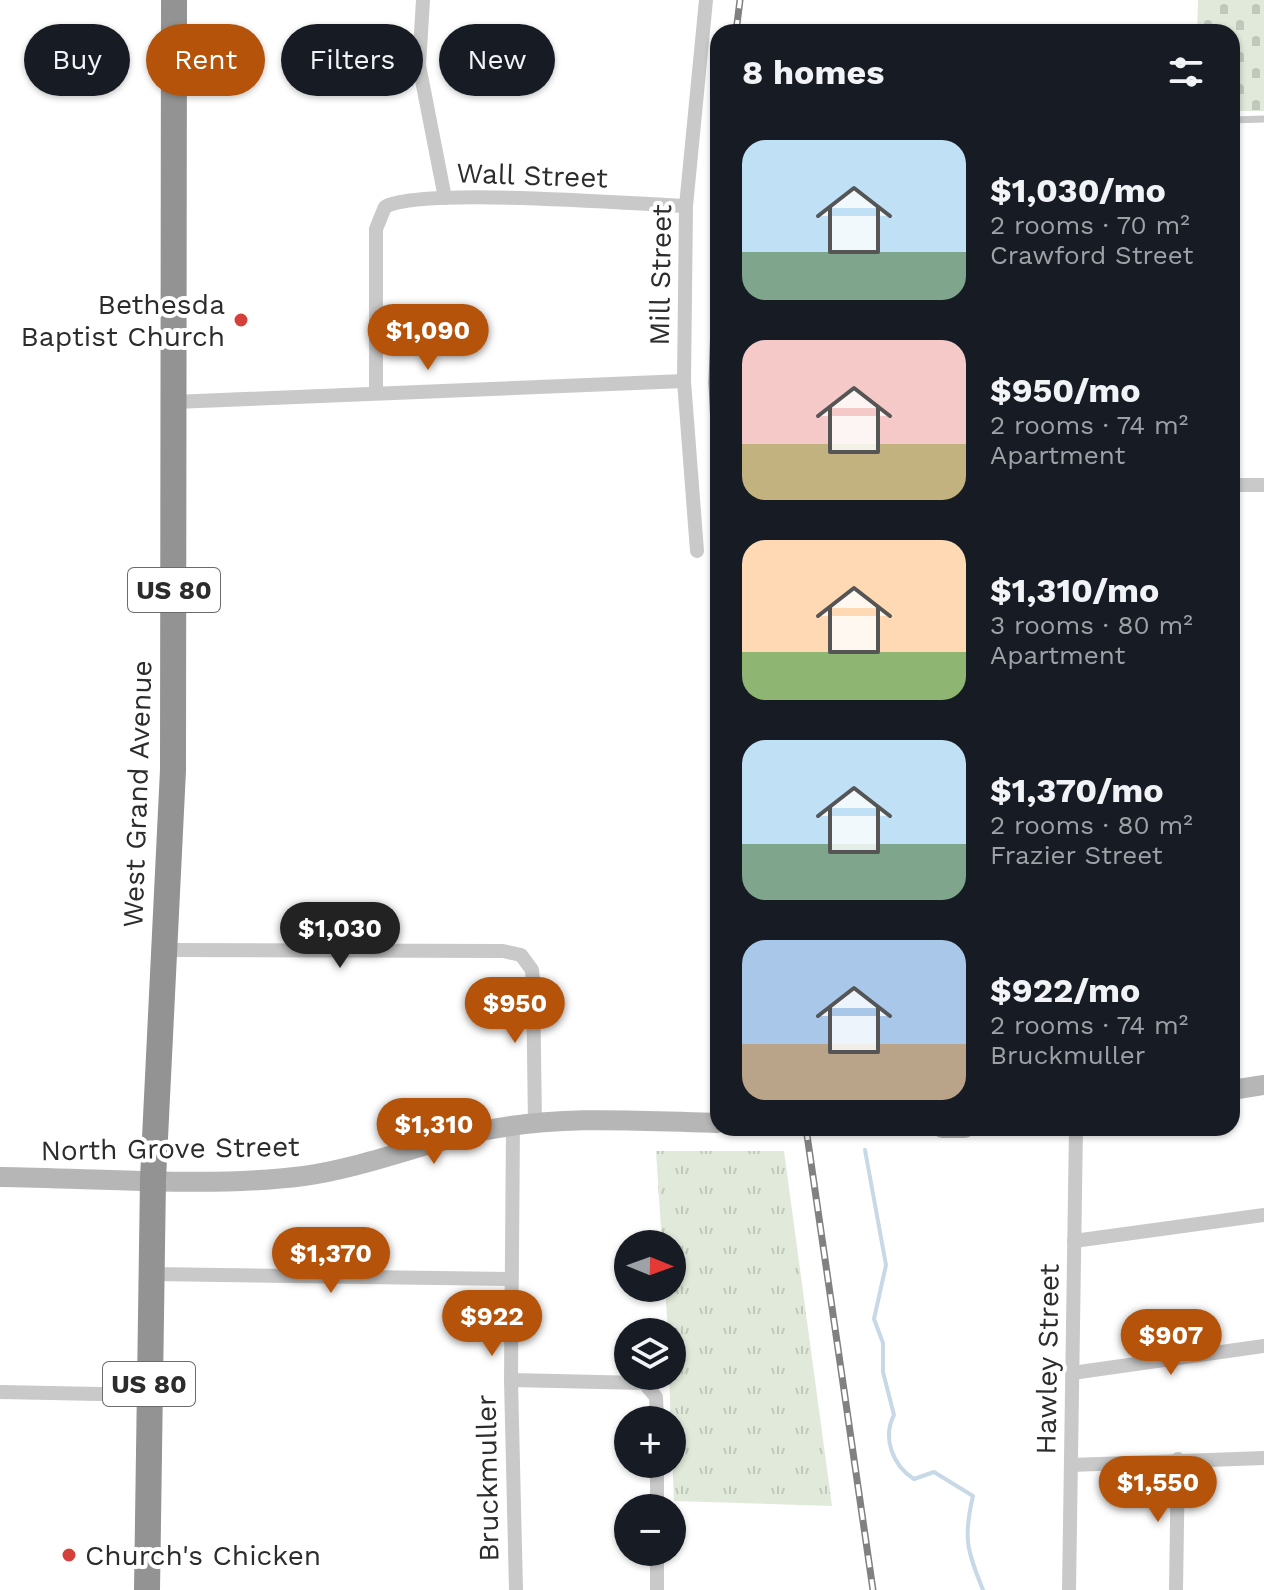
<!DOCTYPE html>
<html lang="en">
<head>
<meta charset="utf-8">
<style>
  :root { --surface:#171b24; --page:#242831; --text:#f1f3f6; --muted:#9ea1a6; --accent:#b45309 }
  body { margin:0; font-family:"Work Sans",sans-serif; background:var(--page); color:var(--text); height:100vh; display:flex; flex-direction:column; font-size:30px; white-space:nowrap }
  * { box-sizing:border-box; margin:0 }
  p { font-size:26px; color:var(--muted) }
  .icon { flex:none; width:44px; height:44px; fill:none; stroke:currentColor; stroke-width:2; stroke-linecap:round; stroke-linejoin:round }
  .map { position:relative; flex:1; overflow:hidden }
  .details { position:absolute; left:710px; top:24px; width:530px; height:1112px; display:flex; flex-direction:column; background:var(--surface); border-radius:24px; box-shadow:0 2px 6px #0004 }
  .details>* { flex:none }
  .guide { position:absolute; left:24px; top:24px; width:566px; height:72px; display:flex; gap:16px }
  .needle { width:52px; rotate:91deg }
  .controls { position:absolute; left:614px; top:1230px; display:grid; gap:16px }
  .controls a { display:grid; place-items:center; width:72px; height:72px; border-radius:50%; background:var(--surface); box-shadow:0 2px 6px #0004; font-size:40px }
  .price { position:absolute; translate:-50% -68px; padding:0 18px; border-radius:28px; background:var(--accent); color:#fff; font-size:26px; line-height:52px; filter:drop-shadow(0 2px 4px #0008) }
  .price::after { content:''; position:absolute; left:50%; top:48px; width:24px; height:18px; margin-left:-12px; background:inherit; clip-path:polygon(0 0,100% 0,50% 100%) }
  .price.on { background:#222; color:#fff }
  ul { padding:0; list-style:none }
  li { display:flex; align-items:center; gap:24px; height:200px; padding:0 32px }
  li span { display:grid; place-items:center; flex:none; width:224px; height:160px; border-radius:24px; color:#555 }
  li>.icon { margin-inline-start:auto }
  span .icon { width:96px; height:96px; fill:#fffc; stroke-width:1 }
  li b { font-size:34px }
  h2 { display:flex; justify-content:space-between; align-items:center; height:96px; padding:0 32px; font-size:34px }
  .tag { padding:0 28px; border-radius:36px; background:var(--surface); box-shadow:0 2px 6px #0004; font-size:28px; line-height:72px }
  .tag.on { background:var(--accent); color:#fff }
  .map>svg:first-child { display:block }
  .cemetery { fill:url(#cemetery-stones) }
  .park { fill:url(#park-tufts) }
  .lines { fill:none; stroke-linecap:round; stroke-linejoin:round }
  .stream { stroke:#c7d8e7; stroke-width:4 }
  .lane { stroke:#c9c9c9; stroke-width:7 }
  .street { stroke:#c9c9c9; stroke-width:14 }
  .secondary { stroke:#b6b6b6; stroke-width:20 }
  .highway { stroke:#939393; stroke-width:26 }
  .rail-casing { stroke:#818181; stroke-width:7 }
  .rail { stroke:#fff; stroke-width:4; stroke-dasharray:12; stroke-linecap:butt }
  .poi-dot { fill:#d6403b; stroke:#fff; stroke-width:3 }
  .labels { text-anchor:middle; stroke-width:8; stroke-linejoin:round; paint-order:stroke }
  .shield { fill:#fff; stroke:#6b6b6b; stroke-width:2 }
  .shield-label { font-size:26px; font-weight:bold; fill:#2c2c2c }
  .street-label { font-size:28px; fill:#2c2c2c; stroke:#fff }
  .poi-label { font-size:28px; fill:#2c2c2c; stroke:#fff; text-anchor:end }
</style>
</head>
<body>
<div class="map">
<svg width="1264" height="1590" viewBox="0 0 1264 1590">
  <defs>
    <pattern id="cemetery-stones" width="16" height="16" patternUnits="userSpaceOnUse" patternTransform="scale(2)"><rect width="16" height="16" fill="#e0e9da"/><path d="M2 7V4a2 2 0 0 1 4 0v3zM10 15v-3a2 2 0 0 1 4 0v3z" fill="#c0c8bb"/></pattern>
    <pattern id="park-tufts" width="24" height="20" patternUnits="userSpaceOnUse" patternTransform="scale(2)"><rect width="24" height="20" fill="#e0e9da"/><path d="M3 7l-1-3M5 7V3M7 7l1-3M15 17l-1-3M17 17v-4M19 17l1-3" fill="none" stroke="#c0c8bb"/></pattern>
  </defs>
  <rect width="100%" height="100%" fill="#fff"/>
  <!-- cemetery -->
  <path class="cemetery" d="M 1198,0 L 1264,0 L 1264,111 L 1232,111 L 1232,32 L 1197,32 Z"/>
  <!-- park -->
  <path class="park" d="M 656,1151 L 784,1151 L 832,1506 L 674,1501 L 669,1376 L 672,1332 L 668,1332 L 665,1288 L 672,1288 L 672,1244 L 662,1244 Z"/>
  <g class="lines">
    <!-- stream -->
    <path class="stream" d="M 865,1150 L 886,1265 L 874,1319 L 883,1343 L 883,1372 L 894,1415 C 882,1438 893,1466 914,1479 L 934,1472 L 973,1496 C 963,1538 967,1550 983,1590"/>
    <!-- lane -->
    <path class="lane" d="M 1232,120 L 1264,119"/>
    <!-- street -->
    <g class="street">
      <path d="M 423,0 L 419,65 L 445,198"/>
      <path d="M 376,393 L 376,229 L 385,207 C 419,187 634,204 686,206"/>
      <path d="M 174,402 L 684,381"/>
      <path d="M 1232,485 L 1264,485"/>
      <path d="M 697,551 L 684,381 L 686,206 L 706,0"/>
      <path d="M 165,950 L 503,951 L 521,955 L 532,970 L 533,981 L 535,1123"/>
      <path d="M 513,1125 L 511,1380 L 516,1590"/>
      <path d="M 1074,1241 L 1264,1215"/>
      <path d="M 151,1274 L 510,1279"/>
      <path d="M 1072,1373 L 1264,1346"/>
      <path d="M 511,1380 L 644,1383 L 656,1397 L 657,1420"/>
      <path d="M 0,1392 L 149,1395"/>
      <path d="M 1071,1465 L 1264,1458"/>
      <path d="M 657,1508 L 657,1464"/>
      <path d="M 657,1590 L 657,1552"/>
      <path d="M 1069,1590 L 1076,1128"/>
      <path d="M 1176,1590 L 1178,1459"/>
    </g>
    <!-- secondary -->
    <g class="secondary">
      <path d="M 1232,1090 L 1264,1085"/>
      <path d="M 942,1128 L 965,1128"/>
      <path d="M 0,1177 C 96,1178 210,1188 304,1176 C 367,1167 425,1142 487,1130 C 563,1115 641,1121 718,1123"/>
    </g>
    <!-- highway -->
    <path class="highway" d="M 147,1590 L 153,1179 L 173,770 L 174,0"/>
    <defs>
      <g id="rail">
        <path d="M 736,32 L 740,0"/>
        <path d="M 718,206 L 712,383 L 718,511"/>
        <path d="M 806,1128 L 873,1590"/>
      </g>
    </defs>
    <!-- rail casing -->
    <use href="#rail" class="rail-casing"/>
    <!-- rail -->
    <use href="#rail" class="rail"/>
  </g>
  <!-- markers -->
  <g class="poi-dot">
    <circle cx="241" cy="320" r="8"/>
    <circle cx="69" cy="1555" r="8"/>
  </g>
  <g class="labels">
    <!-- shield labels -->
    <g class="shield">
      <rect x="128" y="568" width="92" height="44" rx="6"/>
      <rect x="103" y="1362" width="92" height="44" rx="6"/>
    </g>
    <g class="shield-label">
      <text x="174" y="599">US 80</text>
      <text x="149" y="1393">US 80</text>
    </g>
    <!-- street labels -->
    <g class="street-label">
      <text transform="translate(532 175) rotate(2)" y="10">Wall Street</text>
      <text transform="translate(660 275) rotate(-89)" y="10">Mill Street</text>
      <text transform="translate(137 794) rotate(-88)" y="10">West Grand Avenue</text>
      <text transform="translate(170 1148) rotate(-1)" y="10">North Grove Street</text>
      <text transform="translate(1047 1359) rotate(-89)" y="10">Hawley Street</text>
      <text transform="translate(487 1478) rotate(-91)" y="10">Bruckmuller</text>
    </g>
    <!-- poi labels -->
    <g class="poi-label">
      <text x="225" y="314">Bethesda<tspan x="225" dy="32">Baptist Church</tspan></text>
      <text x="85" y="1565" text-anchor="start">Church's Chicken</text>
    </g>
  </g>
</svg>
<div class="controls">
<a><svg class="needle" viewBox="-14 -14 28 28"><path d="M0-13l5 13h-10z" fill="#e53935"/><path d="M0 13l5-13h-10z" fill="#9ea1a6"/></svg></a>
<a><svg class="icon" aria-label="layers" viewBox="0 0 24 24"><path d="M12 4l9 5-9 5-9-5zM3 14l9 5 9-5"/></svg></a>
<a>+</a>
<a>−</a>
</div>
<b class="price" style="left:428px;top:372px">$1,090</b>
<b class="price on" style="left:340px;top:970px">$1,030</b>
<b class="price" style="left:515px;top:1045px">$950</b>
<b class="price" style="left:434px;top:1166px">$1,310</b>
<b class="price" style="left:331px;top:1295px">$1,370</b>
<b class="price" style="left:492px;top:1358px">$922</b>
<b class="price" style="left:1171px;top:1377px">$907</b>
<b class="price" style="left:1158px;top:1524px">$1,550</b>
<div class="guide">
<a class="tag">Buy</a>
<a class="tag on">Rent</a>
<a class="tag">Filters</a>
<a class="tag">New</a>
</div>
<section class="details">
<h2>8 homes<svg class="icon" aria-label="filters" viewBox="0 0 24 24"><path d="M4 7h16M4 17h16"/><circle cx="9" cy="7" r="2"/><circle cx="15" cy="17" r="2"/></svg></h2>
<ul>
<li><span style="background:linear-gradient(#bfe0f5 70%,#7fa58c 0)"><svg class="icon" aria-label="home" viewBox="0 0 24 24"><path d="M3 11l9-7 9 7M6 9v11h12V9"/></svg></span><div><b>$1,030/mo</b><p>2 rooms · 70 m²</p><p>Crawford Street</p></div></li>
<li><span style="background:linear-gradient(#f6c9c9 65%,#c2b280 0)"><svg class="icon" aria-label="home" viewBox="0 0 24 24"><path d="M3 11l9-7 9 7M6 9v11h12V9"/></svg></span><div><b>$950/mo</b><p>2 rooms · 74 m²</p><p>Apartment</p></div></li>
<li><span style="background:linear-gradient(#ffd9b3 70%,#8fb573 0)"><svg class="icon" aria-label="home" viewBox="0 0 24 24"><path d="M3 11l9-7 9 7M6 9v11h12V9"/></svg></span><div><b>$1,310/mo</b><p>3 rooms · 80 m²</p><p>Apartment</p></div></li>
<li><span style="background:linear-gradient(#bfe0f5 65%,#7fa58c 0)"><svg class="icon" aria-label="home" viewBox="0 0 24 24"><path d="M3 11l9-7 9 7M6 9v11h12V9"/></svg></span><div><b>$1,370/mo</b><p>2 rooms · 80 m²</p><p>Frazier Street</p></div></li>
<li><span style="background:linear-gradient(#a9c7e8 65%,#b9a48a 0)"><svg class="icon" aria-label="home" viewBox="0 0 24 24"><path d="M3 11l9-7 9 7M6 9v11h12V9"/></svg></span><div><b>$922/mo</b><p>2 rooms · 74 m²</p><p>Bruckmuller</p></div></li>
</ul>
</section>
</div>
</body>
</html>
